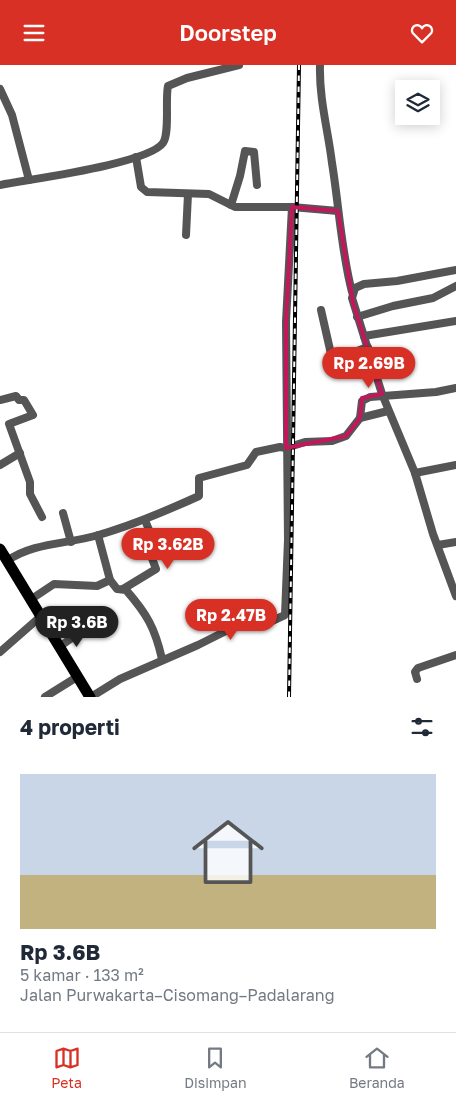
<!DOCTYPE html>
<html lang="id">
<head>
<meta charset="utf-8">
<style>
  :root { --surface:#fff; --page:#f2f2f3; --text:#1f2937; --muted:#747a83; --line:#e0e1e3; --accent:#d93025 }
  body { margin:0; font-family:"Golos Text",sans-serif; background:var(--page); color:var(--text); height:100vh; display:flex; flex-direction:column; font-size:19px; white-space:nowrap }
  * { box-sizing:border-box; margin:0 }
  p { font-size:16px; color:var(--muted) }
  .icon { flex:none; width:28px; height:28px; fill:none; stroke:currentColor; stroke-width:2; stroke-linecap:round; stroke-linejoin:round }
  .map { position:relative; height:632px; overflow:hidden }
  .drawer { display:flex; flex-direction:column; background:var(--surface); flex:1 }
  .drawer>* { flex:none }
  .tools { position:absolute; left:395px; top:15px; display:grid; gap:10px }
  .tools a { display:grid; place-items:center; width:45px; height:45px; border-radius:0px; background:var(--surface); box-shadow:0 2px 12px #0003; font-size:25px }
  .price { position:absolute; translate:-50% -42px; padding:0 11px; border-radius:18px; background:var(--accent); color:#fff; font-size:16px; line-height:32px; filter:drop-shadow(0 1px 2px #0008) }
  .price::after { content:''; position:absolute; left:50%; top:30px; width:15px; height:11px; margin-left:-8px; background:inherit; clip-path:polygon(0 0,100% 0,50% 100%) }
  .price.active { background:#222; color:#fff }
  ul { padding:0; list-style:none }
  li { display:grid; align-content:center; gap:10px; height:265px; padding:0 20px }
  li span { display:grid; place-items:center; height:155px; border-radius:0px; color:#555 }
  li>.icon { margin-inline-start:auto }
  span .icon { width:90px; height:90px; fill:#fffc; stroke-width:1 }
  li b { font-size:21px }
  h2 { display:flex; justify-content:space-between; align-items:center; height:60px; padding:0 20px; font-size:21px }
  header { display:flex; justify-content:space-between; align-items:center; height:65px; padding:0 20px; background:var(--accent); color:#fff; font-size:22px; font-weight:600 }
  .dock { display:flex; justify-content:space-around; align-items:center; height:70px; border-top:1px solid var(--line); background:var(--surface); font-size:14px; color:var(--muted) }
  .dock a { display:grid; justify-items:center; gap:2px }
  .dock .active { color:var(--accent) }
  .map>svg:first-child { display:block }
  .lines { fill:none; stroke-linecap:round; stroke-linejoin:round }
  .minor { stroke:#555; stroke-width:8 }
  .highway { stroke:#000; stroke-width:11 }
  .rail-casing { stroke:#000; stroke-width:4 }
  .rail { stroke:#fff; stroke-width:2; stroke-dasharray:5.5; stroke-linecap:butt }
  .marked { fill:none; stroke:#c2185b; stroke-width:4; stroke-linejoin:round }
</style>
</head>
<body>
<header><svg class="icon" aria-label="menu" viewBox="0 0 24 24"><path d="M4 6h16M4 12h16M4 18h16"/></svg>Doorstep<svg class="icon" aria-label="heart" viewBox="0 0 24 24"><path d="M12 20l-8-8c-3-5 5-10 8-4 3-6 11-1 8 4z"/></svg></header>
<div class="map">
<svg width="456" height="632" viewBox="0 0 456 632">
  <rect width="100%" height="100%" fill="#fff"/>
  <g class="lines">
    <!-- minor -->
    <g class="minor">
      <path d="M 320,0 C 319,34 328,65 332,98 C 339,141 341,185 352,227"/>
      <path d="M 0,24 L 12,50 L 29,115"/>
      <path d="M 136,92 L 141,122 L 147,127 L 209,129 L 235,142 L 292,142 L 338,146"/>
      <path d="M 0,120 C 30,114 148,99 163,78 C 170,68 165,34 168,21 L 187,13 L 239,0"/>
      <path d="M 231,140 L 240,111 L 245,86 L 254,87 L 257,120"/>
      <path d="M 186,170 L 188,129"/>
      <path d="M 456,205 L 397,216 L 364,219 L 355,223 L 352,233 L 382,329 L 415,408 L 433,469 L 456,531"/>
      <path d="M 321,245 L 331,289 L 340,292 L 368,282"/>
      <path d="M 357,252 L 393,241 L 433,233 L 456,221"/>
      <path d="M 364,271 L 456,256"/>
      <path d="M 0,335 L 16,331 L 19,335 L 24,335 L 33,350 L 9,359 L 30,417 L 30,429 L 42,452"/>
      <path d="M 360,353 L 388,346"/>
      <path d="M 0,400 L 20,388"/>
      <path d="M 415,408 L 456,400"/>
      <path d="M 63,448 L 71,477"/>
      <path d="M 98,470 L 110,515 L 117,524 L 126,525 C 147,549 155,563 162,594"/>
      <path d="M 438,480 L 456,477"/>
      <path d="M 7,496 C 32,478 66,479 95,471 C 131,461 166,446 199,431 L 199,413 L 247,400 L 256,387 L 280,382 L 286,383 L 305,377 L 332,376 L 346,371 L 360,353 L 362,336 L 370,332 L 436,327 L 456,323"/>
      <path d="M 123,524 L 156,504 L 150,488 L 153,475 L 145,455"/>
      <path d="M 30,535 L 54,519 L 97,521 L 110,515"/>
      <path d="M 59,582 L 82,566"/>
      <path d="M 0,587 L 40,552"/>
      <path d="M 417,614 L 415,607 L 418,603 L 456,590"/>
      <path d="M 45,632 L 77,612"/>
      <path d="M 91,632 L 120,614 L 198,580 L 238,560 L 272,556 L 285,550 L 288,475 L 286,257 L 292,142"/>
    </g>
    <!-- highway -->
    <path class="highway" d="M 0,484 L 90,632"/>
    <defs>
      <path id="rail" d="M 289,632 L 299,0"/>
    </defs>
    <!-- rail casing -->
    <use href="#rail" class="rail-casing"/>
    <!-- rail -->
    <use href="#rail" class="rail"/>
  </g>
  <!-- marked area -->
  <path class="marked" d="M 292,142 L 338,146 L 353,238 L 382,329 L 362,333 L 360,353 L 346,371 L 286,383 L 286,257 Z"/>
</svg>
<div class="tools">
<a><svg class="icon" aria-label="layers" viewBox="0 0 24 24"><path d="M12 4l9 5-9 5-9-5zM3 14l9 5 9-5"/></svg></a>
</div>
<b class="price" style="left:369px;top:324px">Rp 2.69B</b>
<b class="price" style="left:168px;top:505px">Rp 3.62B</b>
<b class="price" style="left:231px;top:576px">Rp 2.47B</b>
<b class="price active" style="left:77px;top:583px">Rp 3.6B</b>
</div>
<section class="drawer">
<h2>4 properti<svg class="icon" aria-label="filters" viewBox="0 0 24 24"><path d="M4 7h16M4 17h16"/><circle cx="9" cy="7" r="2"/><circle cx="15" cy="17" r="2"/></svg></h2>
<ul>
<li><span style="background:linear-gradient(#c9d6e8 65%,#c2b280 0)"><svg class="icon" aria-label="home" viewBox="0 0 24 24"><path d="M3 11l9-7 9 7M6 9v11h12V9"/></svg></span><div><b>Rp 3.6B</b><p>5 kamar · 133 m²</p><p>Jalan Purwakarta–Cisomang–Padalarang</p></div></li>
</ul>
</section>
<nav class="dock">
<a class="active"><svg class="icon" aria-label="map" viewBox="0 0 24 24"><path d="M3 6l6-2 6 2 6-2v14l-6 2-6-2-6 2zM9 4v14M15 6v14"/></svg>Peta</a>
<a><svg class="icon" aria-label="saved" viewBox="0 0 24 24"><path d="M7 4h10v16l-5-4-5 4z"/></svg>Disimpan</a>
<a><svg class="icon" aria-label="home" viewBox="0 0 24 24"><path d="M3 11l9-7 9 7M6 9v11h12V9"/></svg>Beranda</a>
</nav>
</body>
</html>
